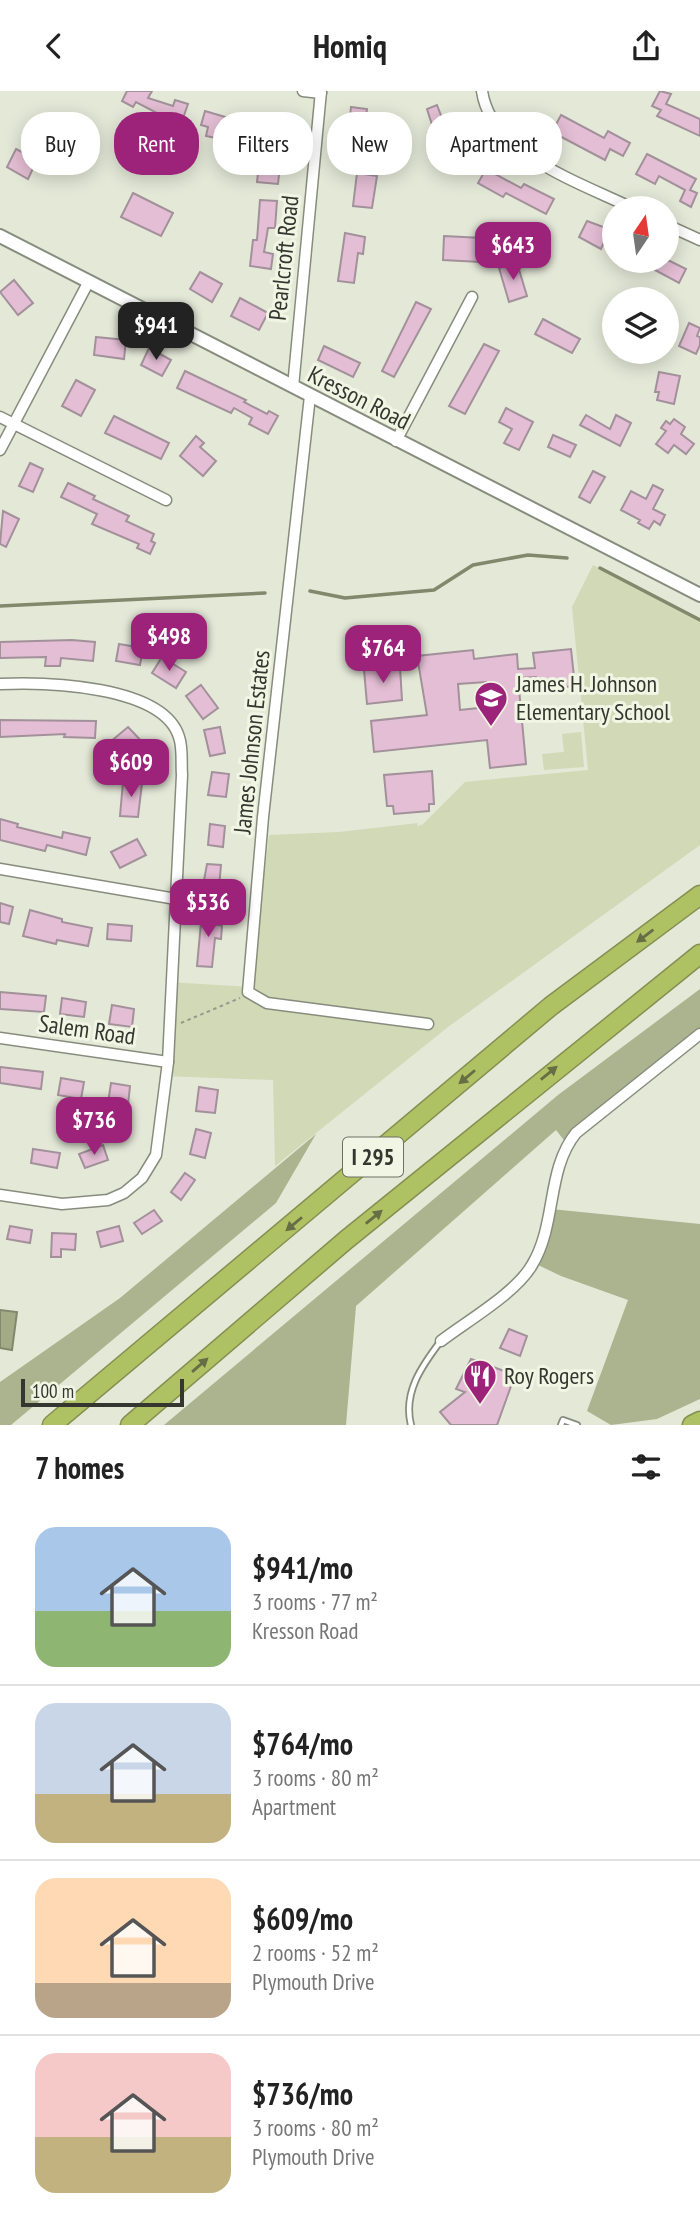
<!DOCTYPE html>
<html lang="en">
<head>
<meta charset="utf-8">
<style>
  :root { --surface:#fff; --page:#f2f2f2; --text:#222; --muted:#767676; --line:#e0e0e0; --accent:#9d237a }
  body { margin:0; font-family:"PT Sans Narrow",sans-serif; background:var(--page); color:var(--text); height:100vh; display:flex; flex-direction:column; font-size:26px; white-space:nowrap }
  * { box-sizing:border-box; margin:0 }
  p { font-size:23px; color:var(--muted) }
  .icon { flex:none; width:38px; height:38px; fill:none; stroke:currentColor; stroke-width:2; stroke-linecap:round; stroke-linejoin:round }
  .map { position:relative; height:1334px; overflow:hidden }
  .details { display:flex; flex-direction:column; background:var(--surface); flex:1 }
  .details>* { flex:none }
  .hud { position:absolute; left:21px; top:21px; width:658px; height:63px; display:flex; gap:14px }
  .needle { width:46px; rotate:13deg }
  .controls { position:absolute; left:602px; top:105px; display:grid; gap:14px }
  .controls a { display:grid; place-items:center; width:77px; height:77px; border-radius:50%; background:var(--surface); box-shadow:0 4px 18px #0003; font-size:35px }
  .scale { position:absolute; left:21px; bottom:18px; width:163px; box-sizing:border-box; padding-left:7px; border:4px solid #34362f; border-top:0; font-size:19px; line-height:24px; white-space:nowrap; color:#34362f; -webkit-text-stroke:5px #f1f6e4; paint-order:stroke }
  .price { position:absolute; translate:-50% -60px; padding:0 16px; border-radius:14px; background:var(--accent); color:#fff; font-size:23px; line-height:46px; filter:drop-shadow(0 2px 4px #0008) }
  .price::after { content:''; position:absolute; left:50%; top:42px; width:21px; height:16px; margin-left:-10px; background:inherit; clip-path:polygon(0 0,100% 0,50% 100%) }
  .price.current { background:#222; color:#fff }
  ul { padding:0; list-style:none }
  li { display:flex; align-items:center; gap:21px; height:175px; padding:0 35px }
  li+li { border-top:2px solid var(--line) }
  li span { display:grid; place-items:center; flex:none; width:196px; height:140px; border-radius:21px; color:#555 }
  li>.icon { margin-inline-start:auto }
  span .icon { width:84px; height:84px; fill:#fffc; stroke-width:1 }
  li b { font-size:30px }
  h2 { display:flex; justify-content:space-between; align-items:center; height:84px; padding:0 35px; font-size:30px }
  .pill { padding:0 24px; border-radius:28px; background:var(--surface); box-shadow:0 4px 18px #0003; font-size:24px; line-height:63px }
  .pill.current { background:var(--accent); color:#fff }
  header { display:flex; justify-content:space-between; align-items:center; height:91px; padding:0 35px; background:var(--surface); font-size:32px; font-weight:700 }
  .map>svg:first-child { display:block }
  .green { fill:#d1d9b6 }
  .forest { fill:#abb48e }
  .water { fill:#a2ab86; stroke:#81886c; stroke-width:2 }
  .lines { fill:none; stroke-linecap:round; stroke-linejoin:round }
  .stream { stroke:#81886c; stroke-width:3.5 }
  .building { fill:#e4bed4; stroke:#a2919b; stroke-width:2; fill-rule:evenodd }
  .service-casing { stroke:#888c7d; stroke-width:8 }
  .minor-casing { stroke:#888c7d; stroke-width:13 }
  .tertiary-casing { stroke:#888c7d; stroke-width:16 }
  .motorway-casing { stroke:#839051; stroke-width:21 }
  .path { stroke:#96998d; stroke-width:2; stroke-dasharray:3.5 3.5; stroke-linecap:butt }
  .service { stroke:#fff; stroke-width:4.5 }
  .minor { stroke:#fff; stroke-width:10 }
  .tertiary { stroke:#fff; stroke-width:12 }
  .motorway { stroke:#aec163; stroke-width:18 }
  .oneway { fill:#656e44 }
  .labels { text-anchor:middle; stroke-width:6; stroke-linejoin:round; paint-order:stroke }
  .shield { fill:#f1f6e4; stroke:#6d7065; stroke-width:2 }
  .shield-label { font-size:23px; font-weight:bold; fill:#34362f }
  .street-label { font-size:24px; fill:#34362f; stroke:#f1f6e4 }
  .poi-label { font-size:24px; fill:#34362f; stroke:#f1f6e4; text-anchor:start }
</style>
</head>
<body>
<header><svg class="icon" aria-label="back" viewBox="0 0 24 24"><path d="M15 5l-7 7 7 7"/></svg>Homiq<svg class="icon" aria-label="share" viewBox="0 0 24 24"><path d="M12 15V3M7 8l5-5 5 5M5 13v7h14v-7"/></svg></header>
<div class="map">
<svg width="700" height="1334" viewBox="0 0 700 1334">
  <rect width="100%" height="100%" fill="#e4e8d7"/>
  <!-- green -->
  <g class="green">
    <path d="M 593,474 L 700,530 L 700,754 L 448,936 L 275,1075 L 273,989 L 163,985 L 168,891 L 251,896 L 269,744 L 339,741 L 418,732 L 417,735 L 422,734 L 465,691 L 588,679 L 572,516 Z"/>
    <path d="M 581,641 L 584,676 L 544,679 L 542,663 L 564,661 L 562,643 Z"/>
  </g>
  <!-- forest -->
  <g class="forest">
    <path d="M 700,898 L 700,943 L 567,1053 L 556,1039 L 356,1215 L 346,1334 L 164,1334 L 558,1004 Z"/>
    <path d="M 316,1043 L 276,1112 L 11,1334 L 0,1334 L 0,1291 L 120,1207 Z"/>
    <path d="M 551,1118 L 700,1133 L 700,1308 L 657,1328 L 611,1334 L 587,1320 L 628,1209 L 561,1185 L 534,1172 Z"/>
  </g>
  <!-- water -->
  <path class="water" d="M 0,1219 L 17,1221 L 12,1259 L 0,1257 Z"/>
  <g class="lines">
    <!-- stream -->
    <g class="stream">
      <path d="M 600,477 L 700,529"/>
      <path d="M 310,500 L 345,507 L 434,499 L 473,474 L 528,464 L 567,467"/>
      <path d="M 0,515 L 265,502"/>
    </g>
  </g>
  <!-- building -->
  <g class="building">
    <path d="M 127,0 L 152,0 L 148,7 L 173,15 L 175,9 L 188,13 L 181,33 L 156,25 L 157,22 L 136,11 L 133,16 L 122,10 Z"/>
    <path d="M 660,0 L 671,3 L 666,13 L 700,28 L 700,45 L 657,25 L 661,19 L 652,15 Z"/>
    <path d="M 437,14 L 442,27 L 452,24 L 458,41 L 431,50 L 428,42 L 434,40 L 427,18 Z"/>
    <path d="M 351,16 L 367,18 L 366,25 L 374,25 L 373,35 L 368,35 L 365,45 L 348,43 Z"/>
    <path d="M 205,20 L 232,28 L 228,44 L 217,41 L 216,47 L 206,45 L 208,36 L 201,34 Z"/>
    <path d="M 561,24 L 604,47 L 608,40 L 630,52 L 623,65 L 610,58 L 605,69 L 552,41 Z"/>
    <path d="M 268,27 L 285,29 L 278,93 L 257,91 L 260,64 L 265,65 Z"/>
    <path d="M 461,46 L 473,59 L 470,62 L 477,69 L 465,79 L 459,72 L 454,77 L 441,64 Z"/>
    <path d="M 16,58 L 37,69 L 28,88 L 7,76 Z"/>
    <path d="M 647,63 L 696,88 L 690,99 L 697,102 L 691,116 L 680,110 L 685,99 L 659,85 L 655,93 L 636,83 Z"/>
    <path d="M 486,78 L 521,97 L 524,93 L 554,108 L 546,123 L 506,102 L 503,106 L 478,92 Z"/>
    <path d="M 357,82 L 377,85 L 372,117 L 353,115 Z"/>
    <path d="M 133,102 L 173,122 L 161,145 L 121,126 Z"/>
    <path d="M 260,109 L 277,110 L 275,137 L 268,137 L 264,161 L 273,163 L 271,178 L 250,175 L 253,149 L 257,149 Z"/>
    <path d="M 587,130 L 614,140 L 614,157 L 604,151 L 601,158 L 579,146 Z"/>
    <path d="M 345,142 L 365,146 L 363,163 L 358,162 L 354,192 L 338,190 Z"/>
    <path d="M 444,145 L 482,147 L 480,171 L 443,169 Z"/>
    <path d="M 660,170 L 670,170 L 686,178 L 679,192 L 655,179 Z"/>
    <path d="M 517,172 L 527,205 L 509,211 L 499,177 Z"/>
    <path d="M 200,181 L 222,193 L 212,211 L 190,198 Z"/>
    <path d="M 14,189 L 33,212 L 18,224 L 0,201 Z"/>
    <path d="M 240,207 L 268,222 L 259,239 L 231,225 Z"/>
    <path d="M 416,211 L 431,218 L 394,286 L 382,280 Z"/>
    <path d="M 543,228 L 580,248 L 572,262 L 535,243 Z"/>
    <path d="M 689,232 L 700,237 L 697,245 L 700,246 L 700,254 L 696,263 L 679,255 Z"/>
    <path d="M 96,246 L 126,249 L 124,268 L 94,264 Z"/>
    <path d="M 484,253 L 499,260 L 465,323 L 449,315 Z"/>
    <path d="M 324,255 L 360,272 L 353,286 L 318,269 Z"/>
    <path d="M 149,257 L 171,269 L 162,285 L 141,274 Z"/>
    <path d="M 185,280 L 246,309 L 244,311 L 267,323 L 269,320 L 278,325 L 268,343 L 249,333 L 252,327 L 234,317 L 231,322 L 177,297 Z"/>
    <path d="M 659,281 L 680,285 L 674,313 L 657,309 L 659,301 L 655,301 Z"/>
    <path d="M 76,289 L 95,299 L 81,325 L 62,315 Z"/>
    <path d="M 506,317 L 533,331 L 519,359 L 504,352 L 512,338 L 499,331 Z"/>
    <path d="M 586,324 L 610,338 L 616,324 L 631,332 L 620,355 L 580,334 Z"/>
    <path d="M 114,325 L 169,352 L 161,368 L 105,342 Z"/>
    <path d="M 674,328 L 685,336 L 681,343 L 694,353 L 686,363 L 674,354 L 668,362 L 656,353 L 666,340 L 661,337 L 666,330 L 670,333 Z"/>
    <path d="M 553,344 L 576,354 L 570,366 L 548,356 Z"/>
    <path d="M 196,345 L 204,352 L 200,356 L 216,370 L 203,385 L 180,365 Z"/>
    <path d="M 30,372 L 43,378 L 33,401 L 19,395 Z"/>
    <path d="M 593,380 L 605,386 L 590,412 L 579,406 Z"/>
    <path d="M 68,392 L 95,405 L 93,408 L 129,425 L 126,430 L 154,443 L 151,450 L 155,452 L 150,463 L 137,457 L 139,453 L 92,433 L 97,423 L 61,406 Z"/>
    <path d="M 653,394 L 663,399 L 653,418 L 665,424 L 660,434 L 654,430 L 649,438 L 638,432 L 640,429 L 621,419 L 631,400 L 646,408 Z"/>
    <path d="M 3,420 L 19,428 L 6,456 L 0,453 Z"/>
    <path d="M 72,549 L 95,551 L 93,570 L 61,567 L 60,575 L 45,575 L 46,566 L 0,567 L 0,551 Z"/>
    <path d="M 119,553 L 143,557 L 140,574 L 116,570 Z"/>
    <path d="M 571,558 L 575,595 L 537,599 L 536,586 L 518,587 L 526,673 L 490,677 L 487,649 L 374,661 L 371,630 L 427,624 L 417,565 L 473,559 L 474,568 L 517,563 L 518,578 L 535,577 L 533,562 ZM 486,591 L 488,616 L 460,619 L 458,593 Z"/>
    <path d="M 162,566 L 186,581 L 176,597 L 152,582 Z"/>
    <path d="M 400,576 L 402,609 L 367,613 L 364,579 Z"/>
    <path d="M 201,594 L 218,617 L 203,628 L 186,605 Z"/>
    <path d="M 0,629 L 96,630 L 95,647 L 64,646 L 65,643 L 0,646 Z"/>
    <path d="M 128,636 L 147,656 L 134,668 L 123,656 L 118,660 L 110,651 Z"/>
    <path d="M 220,636 L 225,662 L 210,665 L 204,639 Z"/>
    <path d="M 432,680 L 434,713 L 429,713 L 429,720 L 394,723 L 393,715 L 387,715 L 384,684 Z"/>
    <path d="M 212,681 L 229,683 L 226,706 L 208,704 Z"/>
    <path d="M 123,691 L 142,692 L 138,726 L 120,725 Z"/>
    <path d="M 0,728 L 18,733 L 17,736 L 62,747 L 63,741 L 90,747 L 86,764 L 47,754 L 45,760 L 0,749 Z"/>
    <path d="M 210,733 L 225,735 L 223,756 L 208,754 Z"/>
    <path d="M 137,748 L 146,764 L 120,777 L 111,761 Z"/>
    <path d="M 207,773 L 221,774 L 219,796 L 203,795 Z"/>
    <path d="M 0,812 L 13,816 L 9,833 L 0,831 Z"/>
    <path d="M 30,819 L 62,828 L 62,831 L 92,837 L 88,855 L 57,849 L 56,853 L 23,845 Z"/>
    <path d="M 202,821 L 218,823 L 217,834 L 222,835 L 221,848 L 215,847 L 212,876 L 197,875 Z"/>
    <path d="M 108,833 L 132,835 L 131,850 L 107,848 Z"/>
    <path d="M 0,901 L 46,905 L 44,921 L 0,918 Z"/>
    <path d="M 62,907 L 86,911 L 84,926 L 60,923 Z"/>
    <path d="M 112,914 L 134,918 L 132,936 L 109,933 Z"/>
    <path d="M 0,976 L 43,981 L 41,998 L 0,992 Z"/>
    <path d="M 61,987 L 84,991 L 81,1008 L 58,1004 Z"/>
    <path d="M 111,992 L 130,995 L 128,1014 L 108,1012 Z"/>
    <path d="M 199,996 L 218,999 L 215,1022 L 196,1020 Z"/>
    <path d="M 196,1038 L 211,1042 L 205,1067 L 190,1063 Z"/>
    <path d="M 103,1054 L 108,1069 L 85,1077 L 79,1063 Z"/>
    <path d="M 33,1058 L 60,1062 L 57,1077 L 31,1072 Z"/>
    <path d="M 185,1082 L 195,1089 L 181,1109 L 171,1101 Z"/>
    <path d="M 154,1119 L 162,1130 L 142,1143 L 134,1132 Z"/>
    <path d="M 10,1135 L 32,1139 L 30,1152 L 7,1148 Z"/>
    <path d="M 119,1135 L 123,1150 L 101,1156 L 97,1141 Z"/>
    <path d="M 52,1142 L 76,1143 L 75,1159 L 61,1158 L 61,1166 L 51,1166 Z"/>
    <path d="M 509,1238 L 527,1245 L 520,1265 L 500,1257 Z"/>
    <path d="M 471,1268 L 515,1284 L 497,1334 L 451,1334 L 440,1321 L 465,1301 L 456,1298 Z"/>
  </g>
  <g class="lines">
    <defs>
      <g id="service">
        <path d="M 411,1334 C 403,1302 421,1276 440,1251"/>
        <path d="M 561,1334 L 563,1329 L 577,1334"/>
      </g>
      <g id="minor">
        <path d="M 303,0 L 321,2"/>
        <path d="M 482,0 C 491,63 581,92 632,117"/>
        <path d="M 667,134 L 700,149"/>
        <path d="M 293,296 L 321,0"/>
        <path d="M 310,305 L 263,726 L 248,901 L 267,912 L 428,933"/>
        <path d="M 0,326 L 166,409"/>
        <path d="M 396,350 L 472,206"/>
        <path d="M 0,359 L 89,190"/>
        <path d="M 0,593 C 45,591 163,594 179,646 C 183,657 181,673 182,684 L 168,971 L 156,1064 L 142,1087 L 124,1102 L 108,1109 L 62,1113 L 0,1104"/>
        <path d="M 0,778 L 176,808"/>
        <path d="M 0,947 L 168,971"/>
        <path d="M 441,1250 C 467,1230 516,1202 532,1174 C 557,1133 546,1079 576,1042 L 700,943"/>
      </g>
      <path id="tertiary" d="M 0,145 L 700,504"/>
      <g id="motorway">
        <path d="M 52,1334 L 551,915 L 700,804"/>
        <path d="M 130,1334 L 346,1149 L 700,863"/>
        <path d="M 692,1334 L 700,1330"/>
      </g>
    </defs>
    <!-- service casing -->
    <use href="#service" class="service-casing"/>
    <!-- minor casing -->
    <use href="#minor" class="minor-casing"/>
    <!-- tertiary casing -->
    <use href="#tertiary" class="tertiary-casing"/>
    <!-- motorway casing -->
    <use href="#motorway" class="motorway-casing"/>
    <!-- path -->
    <path class="path" d="M 181,932 L 240,907"/>
    <!-- service -->
    <use href="#service" class="service"/>
    <!-- minor -->
    <use href="#minor" class="minor"/>
    <!-- tertiary -->
    <use href="#tertiary" class="tertiary"/>
    <!-- motorway -->
    <use href="#motorway" class="motorway"/>
  </g>
  <!-- one-way arrows -->
  <defs><path id="oneway-solid" d="M-6-.8H1V-3.2L6.5 0L1 3.2V.8H-6Z" transform="scale(1.75)"/></defs>
  <g class="oneway">
    <use href="#oneway-solid" transform="translate(645 845) rotate(143)"/>
    <use href="#oneway-solid" transform="translate(549 982) rotate(-39)"/>
    <use href="#oneway-solid" transform="translate(467 986) rotate(140)"/>
    <use href="#oneway-solid" transform="translate(374 1126) rotate(-39)"/>
    <use href="#oneway-solid" transform="translate(294 1133) rotate(140)"/>
    <use href="#oneway-solid" transform="translate(200 1274) rotate(-41)"/>
  </g>
  <!-- icons -->
  <defs>
    <symbol id="school-pin" viewBox="-11 -11 22 30"><path d="M0 17L-7.5 6A9.5 9.5 0 1 1 7.5 6Z" fill="#9d237a" stroke="#f1f6e4"/><path d="M0-5L7-2L0 1L-7-2ZM-4 1L0 2.5L4 1V4Q0 6-4 4Z" fill="#fff"/></symbol>
    <symbol id="restaurant-pin" viewBox="-11 -11 22 30"><path d="M0 17L-7.5 6A9.5 9.5 0 1 1 7.5 6Z" fill="#9d237a" stroke="#f1f6e4"/><path d="M-5-6h1v4h1v-4h1v4h1v-4h1v5L-1.5 .5V6h-2V.5L-5-1ZM5-6V6H3V1.5H1.5Q1.5-4 5-6Z" fill="#fff"/></symbol>
  </defs>
  <g fill-rule="evenodd">
    <use href="#school-pin" x="472" y="588" width="38" height="52"/>
    <use href="#restaurant-pin" x="461" y="1266" width="38" height="52"/>
  </g>
  <g class="labels">
    <!-- shield labels -->
    <rect class="shield" x="343" y="1046.5" width="60" height="39" rx="5"/>
    <g class="shield-label">
      <text x="373" y="1074">I 295</text>
    </g>
    <!-- street labels -->
    <g class="street-label">
      <text transform="translate(284 167) rotate(-84)" y="8">Pearlcroft Road</text>
      <text transform="translate(359 307) rotate(27)" y="8">Kresson Road</text>
      <text transform="translate(252 651) rotate(-84)" y="8">James Johnson Estates</text>
      <text transform="translate(87 939) rotate(8)" y="8">Salem Road</text>
    </g>
    <!-- poi labels -->
    <g class="poi-label">
      <text x="516" y="601">James H. Johnson<tspan x="516" dy="28">Elementary School</tspan></text>
      <text x="504" y="1293">Roy Rogers</text>
    </g>
  </g>
</svg>
<div class="controls">
<a><svg class="needle" viewBox="-14 -14 28 28"><path d="M0-13l5 13h-10z" fill="#e53935"/><path d="M0 13l5-13h-10z" fill="#767676"/></svg></a>
<a><svg class="icon" aria-label="layers" viewBox="0 0 24 24"><path d="M12 4l9 5-9 5-9-5zM3 14l9 5 9-5"/></svg></a>
</div>
<div class="scale">100 m</div>
<b class="price" style="left:513px;top:191px">$643</b>
<b class="price current" style="left:156px;top:271px">$941</b>
<b class="price" style="left:169px;top:582px">$498</b>
<b class="price" style="left:383px;top:594px">$764</b>
<b class="price" style="left:131px;top:708px">$609</b>
<b class="price" style="left:208px;top:848px">$536</b>
<b class="price" style="left:94px;top:1066px">$736</b>
<div class="hud">
<a class="pill">Buy</a>
<a class="pill current">Rent</a>
<a class="pill">Filters</a>
<a class="pill">New</a>
<a class="pill">Apartment</a>
</div>
</div>
<section class="details">
<h2>7 homes<svg class="icon" aria-label="filters" viewBox="0 0 24 24"><path d="M4 7h16M4 17h16"/><circle cx="9" cy="7" r="2"/><circle cx="15" cy="17" r="2"/></svg></h2>
<ul>
<li><span style="background:linear-gradient(#a9c7e8 60%,#8fb573 0)"><svg class="icon" aria-label="home" viewBox="0 0 24 24"><path d="M3 11l9-7 9 7M6 9v11h12V9"/></svg></span><div><b>$941/mo</b><p>3 rooms · 77 m²</p><p>Kresson Road</p></div></li>
<li><span style="background:linear-gradient(#c9d6e8 65%,#c2b280 0)"><svg class="icon" aria-label="home" viewBox="0 0 24 24"><path d="M3 11l9-7 9 7M6 9v11h12V9"/></svg></span><div><b>$764/mo</b><p>3 rooms · 80 m²</p><p>Apartment</p></div></li>
<li><span style="background:linear-gradient(#ffd9b3 75%,#b9a48a 0)"><svg class="icon" aria-label="home" viewBox="0 0 24 24"><path d="M3 11l9-7 9 7M6 9v11h12V9"/></svg></span><div><b>$609/mo</b><p>2 rooms · 52 m²</p><p>Plymouth Drive</p></div></li>
<li><span style="background:linear-gradient(#f6c9c9 60%,#c2b280 0)"><svg class="icon" aria-label="home" viewBox="0 0 24 24"><path d="M3 11l9-7 9 7M6 9v11h12V9"/></svg></span><div><b>$736/mo</b><p>3 rooms · 80 m²</p><p>Plymouth Drive</p></div></li>
</ul>
</section>
</body>
</html>
